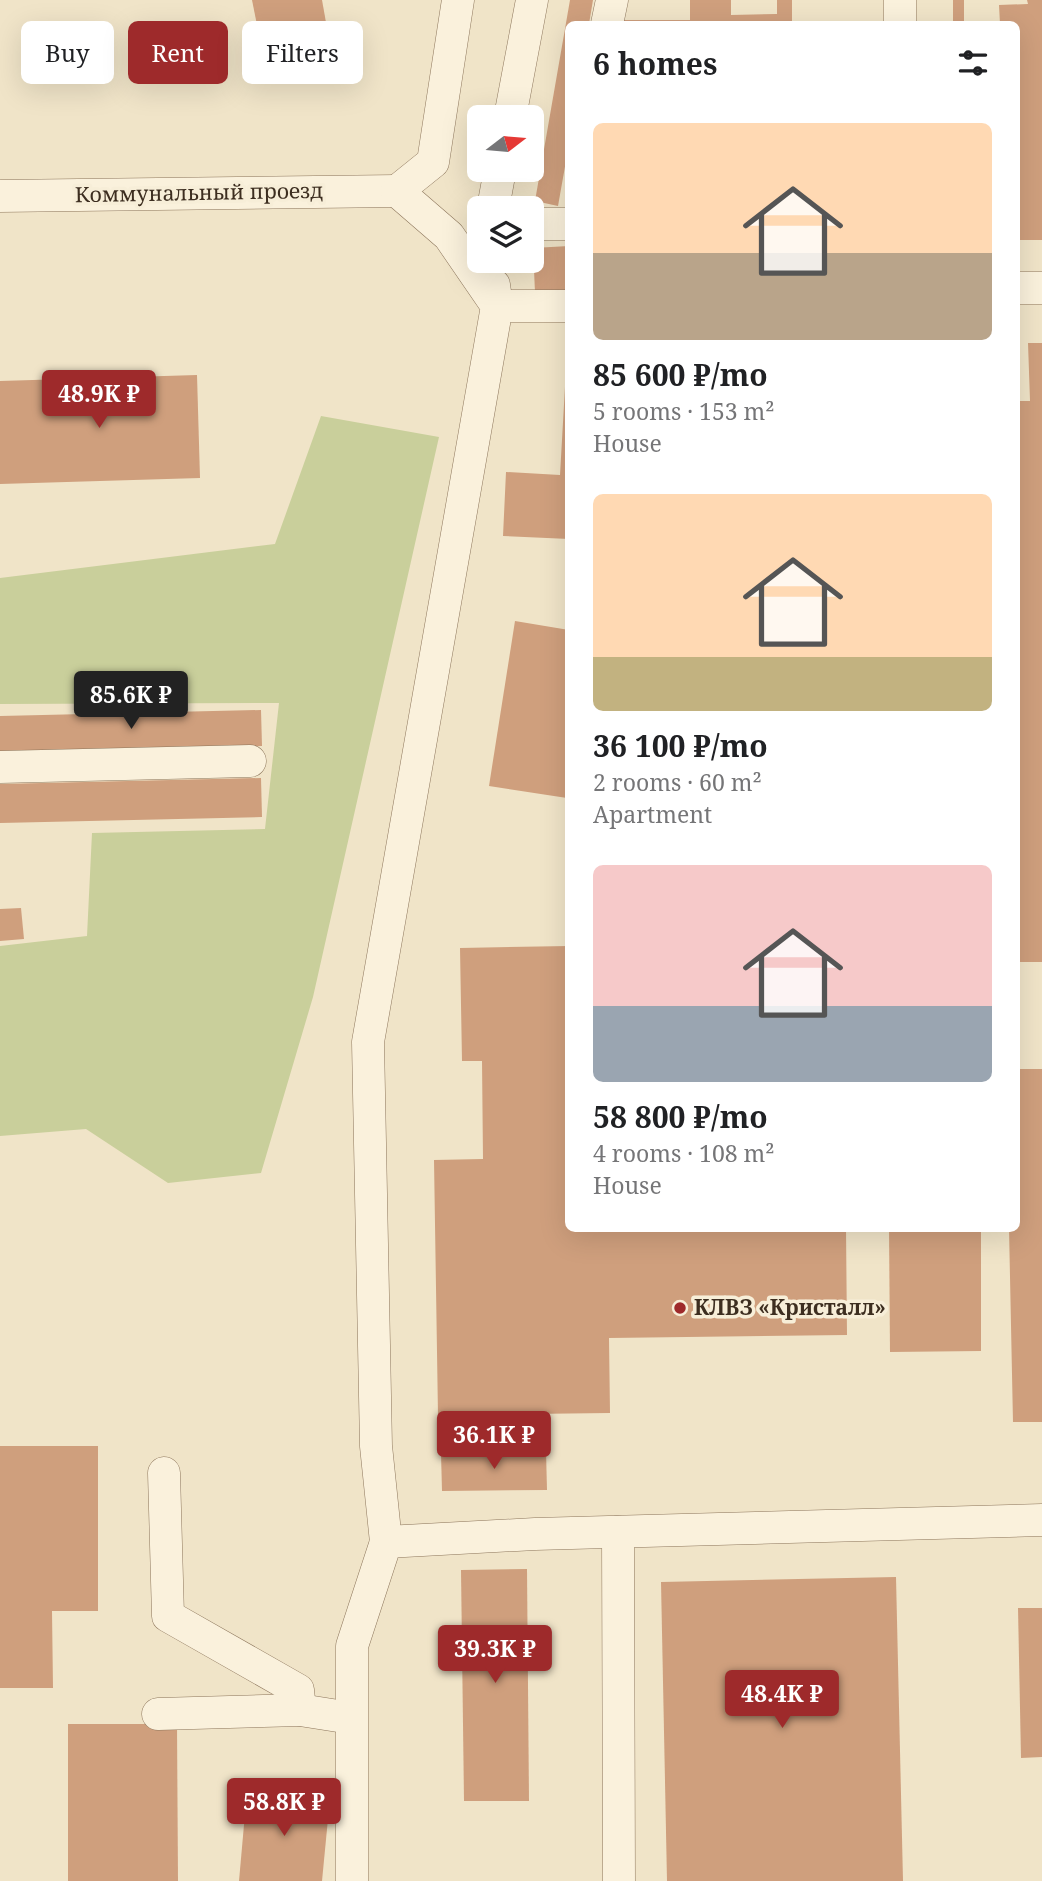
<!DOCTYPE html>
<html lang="en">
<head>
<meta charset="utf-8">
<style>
  :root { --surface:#fff; --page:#f2f2f2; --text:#202124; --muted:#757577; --accent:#9e2a2b }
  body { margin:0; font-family:"Noto Serif",serif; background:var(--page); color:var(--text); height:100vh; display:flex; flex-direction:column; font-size:26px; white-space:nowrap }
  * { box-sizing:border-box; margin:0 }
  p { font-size:23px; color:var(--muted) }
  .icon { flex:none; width:38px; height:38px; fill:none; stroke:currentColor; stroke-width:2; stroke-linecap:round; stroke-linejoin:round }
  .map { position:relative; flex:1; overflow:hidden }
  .side { position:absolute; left:565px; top:21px; width:455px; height:1211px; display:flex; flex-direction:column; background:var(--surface); border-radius:10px; box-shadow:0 7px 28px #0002 }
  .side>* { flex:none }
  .top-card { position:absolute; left:21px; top:21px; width:439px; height:63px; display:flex; gap:14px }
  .needle { width:46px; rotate:74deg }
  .fabs { position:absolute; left:467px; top:105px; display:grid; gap:14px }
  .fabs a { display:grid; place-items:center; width:77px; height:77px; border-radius:10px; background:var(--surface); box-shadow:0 7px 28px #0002; font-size:35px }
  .price { position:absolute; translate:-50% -60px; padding:0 16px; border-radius:7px; background:var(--accent); color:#fff; font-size:23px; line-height:46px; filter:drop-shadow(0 2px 4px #0008) }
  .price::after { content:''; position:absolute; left:50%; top:42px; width:21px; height:16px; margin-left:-10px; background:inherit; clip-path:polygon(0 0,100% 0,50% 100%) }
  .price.on { background:#222; color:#fff }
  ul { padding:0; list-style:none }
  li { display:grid; align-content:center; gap:14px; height:371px; padding:0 28px }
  li span { display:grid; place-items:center; height:217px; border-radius:10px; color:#555 }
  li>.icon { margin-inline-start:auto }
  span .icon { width:126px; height:126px; fill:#fffc; stroke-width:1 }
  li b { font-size:30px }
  h2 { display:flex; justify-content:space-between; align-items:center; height:84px; padding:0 28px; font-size:30px }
  .chip { padding:0 24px; border-radius:10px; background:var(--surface); box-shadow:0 7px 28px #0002; font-size:24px; line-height:63px }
  .chip.on { background:var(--accent); color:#fff }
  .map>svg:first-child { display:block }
  .green { fill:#c9cf9b }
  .building { fill:#cf9f7d }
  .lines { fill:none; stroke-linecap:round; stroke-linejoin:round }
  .minor-casing { stroke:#8d765c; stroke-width:33 }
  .minor { stroke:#faf1dc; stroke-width:32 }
  .poi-dot { fill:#9e2a2b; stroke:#f7eed8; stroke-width:2.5 }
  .labels { text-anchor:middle; stroke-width:7; stroke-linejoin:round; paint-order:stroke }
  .street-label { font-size:21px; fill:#3d2e20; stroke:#f7eed8 }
  .poi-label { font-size:21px; font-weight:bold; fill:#3d2e20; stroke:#f7eed8; text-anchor:start }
</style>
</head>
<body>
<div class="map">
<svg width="1042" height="1881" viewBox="0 0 1042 1881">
  <rect width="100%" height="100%" fill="#f0e4c8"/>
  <!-- green -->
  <path class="green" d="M 321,416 L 439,437 L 313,997 L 261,1173 L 168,1183 L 86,1129 L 0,1136 L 0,946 L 87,936 L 92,833 L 265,829 L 279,703 L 0,704 L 0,578 L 275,544 Z"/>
  <!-- building -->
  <g class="building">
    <path d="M 252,0 L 322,0 L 327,28 L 260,40 Z"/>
    <path d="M 570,0 L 593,0 L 589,24 L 569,24 L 569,144 L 558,206 L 535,201 Z"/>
    <path d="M 690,0 L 731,0 L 731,15 L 777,14 L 777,0 L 792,0 L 792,24 L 623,24 L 623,20 L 690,20 Z"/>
    <rect x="953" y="0" width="11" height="24"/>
    <path d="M 1027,0 L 1042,0 L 1042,240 L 1017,240 L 1017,24 L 1000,24 L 999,5 L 1028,4 Z"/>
    <path d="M 569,246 L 569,291 L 535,292 L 533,248 Z"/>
    <path d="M 1028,343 L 1042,343 L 1042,962 L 1017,962 L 1017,401 L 1030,401 Z"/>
    <path d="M 197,375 L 200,478 L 0,484 L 0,381 Z"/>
    <path d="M 565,387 L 569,387 L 569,539 L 503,536 L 506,472 L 560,475 Z"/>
    <path d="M 515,621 L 569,630 L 567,798 L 489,786 Z"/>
    <path d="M 261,710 L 262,746 L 0,752 L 0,716 Z"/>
    <path d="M 261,778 L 262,817 L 0,823 L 0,784 Z"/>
    <path d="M 21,908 L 24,939 L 0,941 L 0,909 Z"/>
    <path d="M 569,946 L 569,1228 L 846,1228 L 847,1335 L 609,1338 L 610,1413 L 438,1415 L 434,1160 L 483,1159 L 482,1061 L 462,1061 L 460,948 Z"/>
    <path d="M 1017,1069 L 1042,1069 L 1042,1422 L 1013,1422 L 1009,1228 L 1017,1228 Z"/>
    <path d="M 889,1228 L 981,1228 L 981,1351 L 890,1352 Z"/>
    <path d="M 0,1446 L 98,1446 L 98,1611 L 52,1611 L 53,1688 L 0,1688 Z"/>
    <path d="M 546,1451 L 547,1490 L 442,1491 L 441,1453 Z"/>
    <path d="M 527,1569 L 529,1801 L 464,1801 L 461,1570 Z"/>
    <path d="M 896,1577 L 903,1881 L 667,1881 L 661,1582 Z"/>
    <path d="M 1018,1608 L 1042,1608 L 1042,1757 L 1021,1758 Z"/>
    <path d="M 68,1724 L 177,1724 L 178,1881 L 68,1881 Z"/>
    <path d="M 247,1791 L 330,1798 L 322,1881 L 239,1881 Z"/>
  </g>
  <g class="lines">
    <defs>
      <g id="minor">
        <path d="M 900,0 L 900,24"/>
        <path d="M 607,24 L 612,0"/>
        <path d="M 510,117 L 532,0"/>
        <path d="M 397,191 L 433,162 L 458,0"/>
        <path d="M 0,196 L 397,191"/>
        <path d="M 493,208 L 500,170"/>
        <path d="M 532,224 L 569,224"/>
        <path d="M 494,285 L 497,306 L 569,306"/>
        <path d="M 1017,288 L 1042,288"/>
        <path d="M 0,767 L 250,761"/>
        <path d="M 164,1473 L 168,1616 L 298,1690 L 300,1710"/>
        <path d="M 618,1532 L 619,1881"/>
        <path d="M 386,1542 L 376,1446 L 368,1042 L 497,306 L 449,236 L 397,191"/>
        <path d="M 158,1714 L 300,1710 L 351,1718"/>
        <path d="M 352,1881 L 352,1646 L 386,1542 L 535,1534 L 1042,1520"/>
      </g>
    </defs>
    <!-- minor casing -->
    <use href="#minor" class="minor-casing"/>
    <!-- minor -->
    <use href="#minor" class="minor"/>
  </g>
  <!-- markers -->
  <circle class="poi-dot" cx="680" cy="1308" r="7"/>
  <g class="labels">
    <!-- street labels -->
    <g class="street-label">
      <text transform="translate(199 193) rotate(-1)" y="7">Коммунальный проезд</text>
    </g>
    <!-- poi labels -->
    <g class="poi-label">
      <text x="694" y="1315">КЛВЗ «Кристалл»</text>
    </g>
  </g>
</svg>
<div class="fabs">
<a><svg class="needle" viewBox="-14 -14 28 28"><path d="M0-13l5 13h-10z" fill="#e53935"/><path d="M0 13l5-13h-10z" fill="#757577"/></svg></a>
<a><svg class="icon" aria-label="layers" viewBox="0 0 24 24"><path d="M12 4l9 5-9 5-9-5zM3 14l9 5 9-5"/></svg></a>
</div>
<b class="price" style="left:99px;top:430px">48.9K ₽</b>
<b class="price on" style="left:131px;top:731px">85.6K ₽</b>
<b class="price" style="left:494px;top:1471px">36.1K ₽</b>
<b class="price" style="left:495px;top:1685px">39.3K ₽</b>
<b class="price" style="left:782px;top:1730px">48.4K ₽</b>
<b class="price" style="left:284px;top:1838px">58.8K ₽</b>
<div class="top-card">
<a class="chip">Buy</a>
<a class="chip on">Rent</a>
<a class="chip">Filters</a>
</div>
<section class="side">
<h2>6 homes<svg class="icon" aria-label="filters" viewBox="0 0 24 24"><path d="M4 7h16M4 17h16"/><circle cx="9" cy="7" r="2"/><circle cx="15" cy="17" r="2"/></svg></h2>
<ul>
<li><span style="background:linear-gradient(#ffd9b3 60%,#b9a48a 0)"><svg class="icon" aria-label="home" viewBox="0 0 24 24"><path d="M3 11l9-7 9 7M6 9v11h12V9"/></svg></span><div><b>85 600 ₽/mo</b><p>5 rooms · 153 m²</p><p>House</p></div></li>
<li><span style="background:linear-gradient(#ffd9b3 75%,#c2b280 0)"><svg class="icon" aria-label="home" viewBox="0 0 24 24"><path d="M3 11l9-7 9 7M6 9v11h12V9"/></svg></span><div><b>36 100 ₽/mo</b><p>2 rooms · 60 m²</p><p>Apartment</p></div></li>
<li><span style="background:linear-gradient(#f6c9c9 65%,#9aa5b1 0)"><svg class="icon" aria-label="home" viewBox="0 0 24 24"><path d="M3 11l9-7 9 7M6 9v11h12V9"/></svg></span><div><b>58 800 ₽/mo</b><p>4 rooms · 108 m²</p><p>House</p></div></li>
</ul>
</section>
</div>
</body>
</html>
